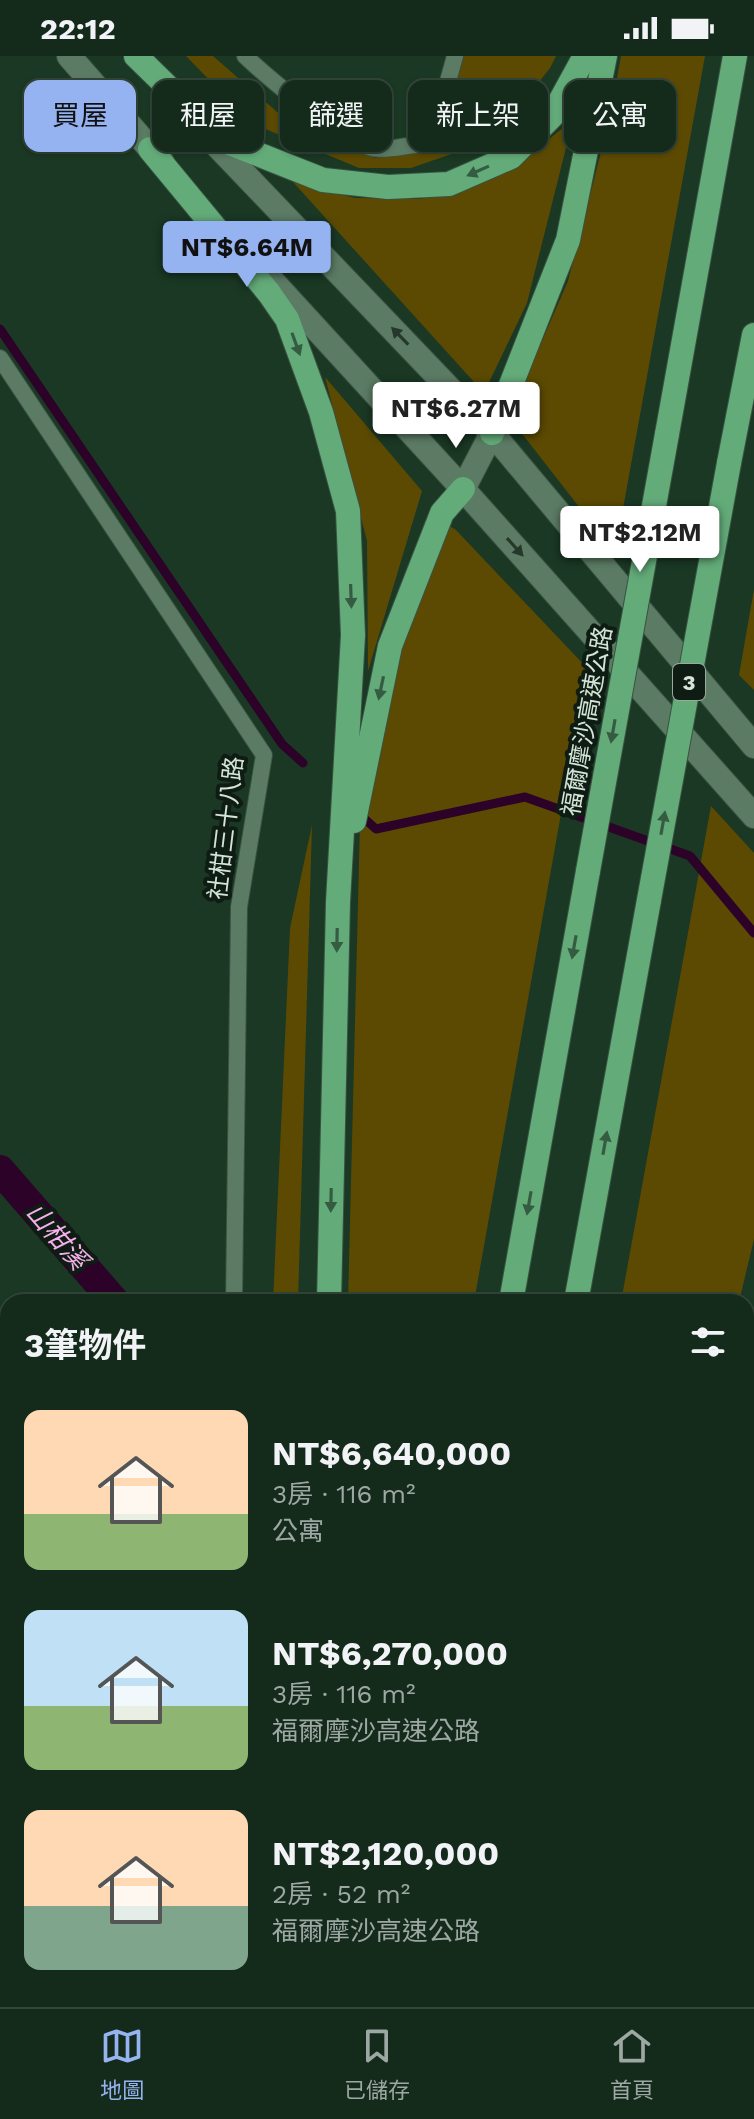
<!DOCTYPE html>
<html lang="zh-TW">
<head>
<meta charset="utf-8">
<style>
  :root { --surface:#142a1b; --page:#1d3224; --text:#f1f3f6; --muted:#9da7a3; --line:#33463a; --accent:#95b2f1 }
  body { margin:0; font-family:"Work Sans","Noto Sans TC",sans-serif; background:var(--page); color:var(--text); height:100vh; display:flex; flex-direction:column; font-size:30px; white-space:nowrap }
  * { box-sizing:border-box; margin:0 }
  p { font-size:26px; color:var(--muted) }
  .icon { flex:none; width:44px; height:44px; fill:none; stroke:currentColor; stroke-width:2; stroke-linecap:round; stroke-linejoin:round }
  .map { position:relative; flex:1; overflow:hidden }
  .sheet { position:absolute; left:0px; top:1238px; width:754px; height:714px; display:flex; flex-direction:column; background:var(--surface); border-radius:24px 24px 0 0; box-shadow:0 2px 6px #0004,0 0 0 2px var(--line) }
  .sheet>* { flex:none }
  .hud { position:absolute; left:24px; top:24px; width:706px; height:72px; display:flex; gap:16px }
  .price { position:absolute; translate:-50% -68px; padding:0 18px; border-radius:8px; background:#fff; color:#222; font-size:26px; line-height:52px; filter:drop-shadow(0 2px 4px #0008) }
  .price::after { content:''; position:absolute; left:50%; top:48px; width:24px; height:18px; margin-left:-12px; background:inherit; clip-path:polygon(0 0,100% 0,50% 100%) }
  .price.active { background:var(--accent); color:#111 }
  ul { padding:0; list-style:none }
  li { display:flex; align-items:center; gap:24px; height:200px; padding:0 24px }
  li span { display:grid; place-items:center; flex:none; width:224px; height:160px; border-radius:16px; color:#555 }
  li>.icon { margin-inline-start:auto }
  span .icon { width:96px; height:96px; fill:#fffc; stroke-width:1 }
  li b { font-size:34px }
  h2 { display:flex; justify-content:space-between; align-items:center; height:96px; padding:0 24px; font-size:34px }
  .tag { padding:0 28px; border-radius:16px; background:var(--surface); box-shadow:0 2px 6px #0004,0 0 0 2px var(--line); font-size:28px; line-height:72px }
  .tag.active { background:var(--accent); color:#111 }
  .status { display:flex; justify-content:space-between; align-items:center; height:56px; padding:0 40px; background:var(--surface); direction:ltr }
  .status svg { height:22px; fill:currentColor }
  .tab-bar { display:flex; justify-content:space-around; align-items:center; height:112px; border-top:2px solid var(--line); background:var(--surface); font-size:22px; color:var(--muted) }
  .tab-bar a { display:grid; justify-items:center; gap:4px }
  .tab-bar .active { color:var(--accent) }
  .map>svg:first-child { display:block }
  .green { fill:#5c4a02 }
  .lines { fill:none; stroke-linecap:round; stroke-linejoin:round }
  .stream { stroke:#2c0228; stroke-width:9 }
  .canal { stroke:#2c0228; stroke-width:30 }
  .lane-casing { stroke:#395241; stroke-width:18 }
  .secondary-casing { stroke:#395241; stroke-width:26 }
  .highway-casing { stroke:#395241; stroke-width:26 }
  .lane { stroke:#5b7b64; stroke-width:16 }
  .secondary { stroke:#5b7b64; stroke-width:24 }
  .highway { stroke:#63ab79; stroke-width:24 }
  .highway-bridge-casing { stroke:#395241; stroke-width:26; stroke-linecap:butt }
  .highway-bridge { stroke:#63ab79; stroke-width:24 }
  .oneway { fill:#355c41 }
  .oneway2 { fill:#26382b }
  .labels { text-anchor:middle; stroke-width:8; stroke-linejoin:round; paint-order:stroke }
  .shield { fill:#0f1c13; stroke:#99a99d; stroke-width:2 }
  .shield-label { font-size:22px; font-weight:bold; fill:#d4e5d8 }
  .street-label { font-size:24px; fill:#d4e5d8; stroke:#0f1c13 }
  .water-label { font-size:26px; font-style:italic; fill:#f6afea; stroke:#0f1c13 }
</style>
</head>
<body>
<div class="status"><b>22:12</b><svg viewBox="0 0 49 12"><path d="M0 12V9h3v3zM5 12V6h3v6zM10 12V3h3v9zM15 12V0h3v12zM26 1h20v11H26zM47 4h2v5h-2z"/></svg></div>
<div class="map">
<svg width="754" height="1951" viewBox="0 0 754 1951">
  <rect width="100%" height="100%" fill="#1a3824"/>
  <!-- green -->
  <g class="green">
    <path d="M 186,0 L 213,0 L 292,69 L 375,102 L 423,87 L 463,0 L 556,0 L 550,12 L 517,54 L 463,94 L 411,112 L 359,112 L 251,67 Z"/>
    <path d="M 621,0 L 705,0 L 615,497 L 509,361 L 568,225 L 610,61 Z"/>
    <path d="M 573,64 L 527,247 L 484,337 L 293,126 L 355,142 L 419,143 L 469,133 L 515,110 Z"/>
    <path d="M 325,321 L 422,435 L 368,615 L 367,485 Z"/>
    <path d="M 448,469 L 456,474 L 587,612 L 474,1246 L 348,1246 L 360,766 L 393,616 Z"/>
    <path d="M 754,533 L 754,634 L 739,619 Z"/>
    <path d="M 711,750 L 754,797 L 754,1183 L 739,1246 L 621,1246 Z"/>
    <path d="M 312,769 L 298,1246 L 273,1246 L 290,872 Z"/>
    <path d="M 754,1406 L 754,1813 L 746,1835 L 746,1444 Z"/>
    <path d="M 594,1944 L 710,1944 L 708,1951 L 592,1951 Z"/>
  </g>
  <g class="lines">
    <!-- stream -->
    <g class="stream">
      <path d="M 0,273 L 282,688 L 303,707"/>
      <path d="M 357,756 L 376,773 L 525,741 L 690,800 L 754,877"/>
    </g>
    <!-- canal -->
    <path class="canal" d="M 0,1114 L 115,1246"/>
    <defs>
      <g id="lane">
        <path d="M 245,0 C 267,21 345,86 372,92 C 384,95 403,90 416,89 L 441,50 L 455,0"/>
        <path d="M 0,302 L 264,699 L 239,851 L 234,1246"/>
        <path d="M 195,1951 L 195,1944"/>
      </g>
      <g id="secondary">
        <path d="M 69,0 L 162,106"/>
        <path d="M 205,77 L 492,377 L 754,690"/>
        <path d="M 266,218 L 463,433 L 754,760"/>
        <path d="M 463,433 L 492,377"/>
      </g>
      <g id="highway">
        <path d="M 136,0 L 222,84 L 323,124 L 388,131 L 449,128 L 511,101 L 552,60 L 585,0"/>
        <path d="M 150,93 L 269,237 L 287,263 L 321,356 L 348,455 L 353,579 L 338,846 L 329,1246"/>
        <path d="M 492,377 L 568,184 L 605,0"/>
        <path d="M 667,378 L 735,0"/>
        <path d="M 729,407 L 754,279"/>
        <path d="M 354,765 L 390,590 L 442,457 L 463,433"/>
        <path d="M 511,1246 L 588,815"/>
        <path d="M 576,1246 L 649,844"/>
        <path d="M 746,1362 L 754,1334"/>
        <path d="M 299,1951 L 299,1944"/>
        <path d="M 384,1951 L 385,1944"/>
        <path d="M 447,1951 L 448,1944"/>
        <path d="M 573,1951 L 575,1944"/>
      </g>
    </defs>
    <!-- lane casing -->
    <use href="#lane" class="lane-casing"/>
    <!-- secondary casing -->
    <use href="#secondary" class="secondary-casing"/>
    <!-- highway casing -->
    <use href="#highway" class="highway-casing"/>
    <!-- lane -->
    <use href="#lane" class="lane"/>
    <!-- secondary -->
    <use href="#secondary" class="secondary"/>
    <!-- highway -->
    <use href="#highway" class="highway"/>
    <defs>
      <g id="highway-bridge">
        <path d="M 588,815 L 667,378"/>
        <path d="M 649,844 L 729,407"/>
      </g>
    </defs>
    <!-- highway-bridge casing -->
    <use href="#highway-bridge" class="highway-bridge-casing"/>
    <!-- highway-bridge -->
    <use href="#highway-bridge" class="highway-bridge"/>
  </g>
  <!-- one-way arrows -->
  <defs><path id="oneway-solid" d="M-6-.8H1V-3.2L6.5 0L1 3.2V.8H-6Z" transform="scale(2)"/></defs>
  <g class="oneway">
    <use href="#oneway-solid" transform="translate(478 115) rotate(156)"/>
    <use href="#oneway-solid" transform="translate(296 288) rotate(70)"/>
    <use href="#oneway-solid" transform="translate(351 540) rotate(88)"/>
    <use href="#oneway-solid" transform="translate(381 632) rotate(102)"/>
    <use href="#oneway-solid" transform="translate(613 675) rotate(100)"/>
    <use href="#oneway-solid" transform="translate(663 767) rotate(-80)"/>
    <use href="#oneway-solid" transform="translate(337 884) rotate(91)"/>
    <use href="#oneway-solid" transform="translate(574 891) rotate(100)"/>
    <use href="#oneway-solid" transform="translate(605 1087) rotate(-80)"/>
    <use href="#oneway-solid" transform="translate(331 1144) rotate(91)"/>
    <use href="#oneway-solid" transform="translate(529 1147) rotate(100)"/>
  </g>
  <g class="oneway2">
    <use href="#oneway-solid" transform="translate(400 280) rotate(-134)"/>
    <use href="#oneway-solid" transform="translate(515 491) rotate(48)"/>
  </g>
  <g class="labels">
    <!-- shield labels -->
    <rect class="shield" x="673" y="608" width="32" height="36" rx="6"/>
    <g class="shield-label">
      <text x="689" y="634">3</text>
    </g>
    <!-- street labels -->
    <g class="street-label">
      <text transform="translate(587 665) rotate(-80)" y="8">福爾摩沙高速公路</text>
      <text transform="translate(226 772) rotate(-83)" y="8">社柑三十八路</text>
    </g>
    <!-- water labels -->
    <g class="water-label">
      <text transform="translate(57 1180) rotate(49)" y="9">山柑溪</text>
    </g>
  </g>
</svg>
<b class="price active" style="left:247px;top:233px">NT$6.64M</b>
<b class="price" style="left:456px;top:394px">NT$6.27M</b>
<b class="price" style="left:640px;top:518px">NT$2.12M</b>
<div class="hud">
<a class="tag active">買屋</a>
<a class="tag">租屋</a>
<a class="tag">篩選</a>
<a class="tag">新上架</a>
<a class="tag">公寓</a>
</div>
<section class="sheet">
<h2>3筆物件<svg class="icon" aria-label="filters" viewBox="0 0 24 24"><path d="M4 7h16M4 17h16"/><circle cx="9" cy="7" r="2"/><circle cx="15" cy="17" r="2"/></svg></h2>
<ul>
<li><span style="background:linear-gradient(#ffd9b3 65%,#8fb573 0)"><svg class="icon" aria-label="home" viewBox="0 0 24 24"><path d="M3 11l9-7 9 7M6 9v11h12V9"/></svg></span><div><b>NT$6,640,000</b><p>3房 · 116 m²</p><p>公寓</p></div></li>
<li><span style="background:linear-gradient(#bfe0f5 60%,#8fb573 0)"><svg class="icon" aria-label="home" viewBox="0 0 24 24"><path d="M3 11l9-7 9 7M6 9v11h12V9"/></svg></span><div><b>NT$6,270,000</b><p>3房 · 116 m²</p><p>福爾摩沙高速公路</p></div></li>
<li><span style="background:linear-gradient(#ffd9b3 60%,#7fa58c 0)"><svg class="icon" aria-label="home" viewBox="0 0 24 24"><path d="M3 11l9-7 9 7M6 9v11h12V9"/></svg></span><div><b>NT$2,120,000</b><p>2房 · 52 m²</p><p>福爾摩沙高速公路</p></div></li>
</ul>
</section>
</div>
<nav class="tab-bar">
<a class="active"><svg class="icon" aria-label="map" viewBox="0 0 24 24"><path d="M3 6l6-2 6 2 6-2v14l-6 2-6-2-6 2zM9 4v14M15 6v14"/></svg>地圖</a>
<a><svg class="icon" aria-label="saved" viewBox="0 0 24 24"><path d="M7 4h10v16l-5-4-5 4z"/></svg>已儲存</a>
<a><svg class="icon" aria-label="home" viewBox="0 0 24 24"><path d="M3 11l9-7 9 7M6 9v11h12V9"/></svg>首頁</a>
</nav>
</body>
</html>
